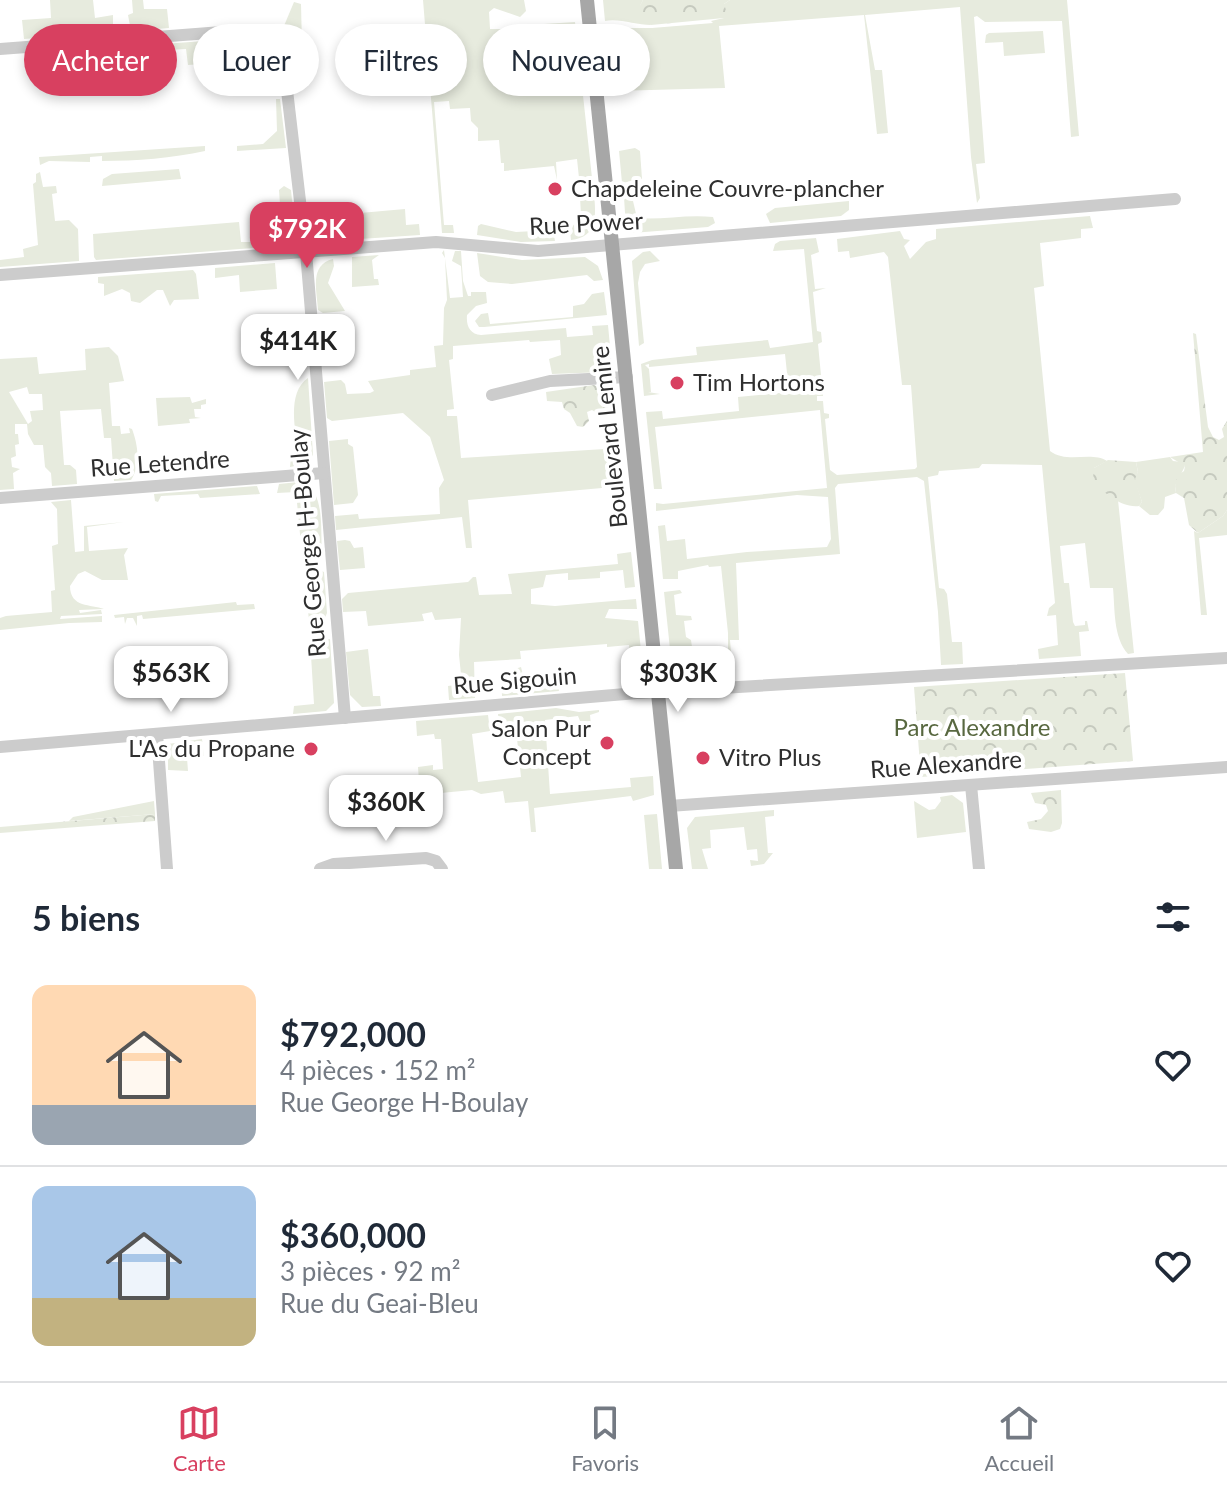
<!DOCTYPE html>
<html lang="fr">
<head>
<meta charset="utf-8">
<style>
  :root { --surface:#fff; --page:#f2f2f3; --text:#1f2937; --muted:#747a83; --line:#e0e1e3; --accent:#d84060 }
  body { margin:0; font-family:Lato,sans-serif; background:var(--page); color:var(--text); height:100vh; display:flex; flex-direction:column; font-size:30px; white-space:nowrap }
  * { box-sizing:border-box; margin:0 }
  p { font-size:26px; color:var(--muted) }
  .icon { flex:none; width:44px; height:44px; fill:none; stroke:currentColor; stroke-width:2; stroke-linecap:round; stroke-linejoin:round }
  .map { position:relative; height:869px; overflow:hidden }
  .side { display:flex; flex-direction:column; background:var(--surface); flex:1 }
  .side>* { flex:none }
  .guide { position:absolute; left:24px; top:24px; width:800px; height:72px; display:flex; gap:16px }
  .price { position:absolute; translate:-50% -68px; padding:0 18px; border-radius:16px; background:#fff; color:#222; font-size:26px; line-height:52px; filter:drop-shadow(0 2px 4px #0008) }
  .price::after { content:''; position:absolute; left:50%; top:48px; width:24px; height:18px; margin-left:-12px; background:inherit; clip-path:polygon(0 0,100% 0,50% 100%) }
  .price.selected { background:var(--accent); color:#fff }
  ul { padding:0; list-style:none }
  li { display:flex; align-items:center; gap:24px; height:200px; padding:0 32px }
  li+li { border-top:2px solid var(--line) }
  li span { display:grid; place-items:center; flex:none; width:224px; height:160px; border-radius:16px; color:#555 }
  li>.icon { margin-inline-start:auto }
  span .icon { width:96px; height:96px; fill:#fffc; stroke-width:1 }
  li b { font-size:34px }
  h2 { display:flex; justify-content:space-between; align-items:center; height:96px; padding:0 32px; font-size:34px }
  .chip { padding:0 28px; border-radius:36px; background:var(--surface); box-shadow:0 4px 12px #0003; font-size:28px; line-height:72px }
  .chip.selected { background:var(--accent); color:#fff }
  .tabs { display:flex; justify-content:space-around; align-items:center; height:112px; border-top:2px solid var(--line); background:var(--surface); font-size:22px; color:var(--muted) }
  .tabs a { display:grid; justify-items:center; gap:4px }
  .tabs .selected { color:var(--accent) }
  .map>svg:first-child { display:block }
  .green { fill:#e7ebde; fill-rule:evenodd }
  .forest { fill:url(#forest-crowns) }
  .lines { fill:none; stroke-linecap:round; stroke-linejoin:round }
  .minor { stroke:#ccc; stroke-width:12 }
  .major { stroke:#a7a7a7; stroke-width:14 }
  .poi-dot { fill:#d84060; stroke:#fff; stroke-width:3 }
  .labels { text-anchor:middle; stroke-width:8; stroke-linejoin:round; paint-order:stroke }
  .poi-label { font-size:24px; fill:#2f2f2f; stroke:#fff; text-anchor:start }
  .street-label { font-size:24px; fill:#2f2f2f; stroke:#fff }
  .park-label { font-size:24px; fill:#586840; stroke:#fff }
</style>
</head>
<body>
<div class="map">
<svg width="1227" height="869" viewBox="0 0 1227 869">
  <defs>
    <pattern id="forest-crowns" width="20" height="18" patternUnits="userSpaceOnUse" patternTransform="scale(2)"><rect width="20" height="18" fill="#e7ebde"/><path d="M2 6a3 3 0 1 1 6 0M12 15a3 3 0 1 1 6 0" fill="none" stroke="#c6cabf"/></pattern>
  </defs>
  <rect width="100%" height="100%" fill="#fff"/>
  <!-- green -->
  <g class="green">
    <path d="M 50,0 L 93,0 L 95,18 L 113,15 L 113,32 L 24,39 L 22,20 L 51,18 Z"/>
    <path d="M 132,0 L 143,0 L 144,9 L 167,9 L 169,28 L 131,31 L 128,15 L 133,13 Z"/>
    <path d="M 423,0 L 524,0 L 526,11 L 520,17 L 494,8 L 489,12 L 490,29 L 502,29 L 504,39 L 524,37 L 523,26 L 528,25 L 575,22 L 592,178 L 579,178 L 577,159 L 556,162 L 557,180 L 554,166 L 504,171 L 504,163 L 501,163 L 499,140 L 478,141 L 478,128 L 471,121 L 470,108 L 450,109 L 449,101 L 434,102 L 444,225 L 453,225 L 454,233 L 442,233 Z"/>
    <path d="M 603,0 L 643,0 L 640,6 L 651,25 C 636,25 619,18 605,21 Z"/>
    <path d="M 730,0 L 1067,0 L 1079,136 L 1071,137 L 1062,21 L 985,22 L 977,16 L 974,17 L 985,163 L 976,164 L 980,198 L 977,203 L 971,157 L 960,7 L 865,15 L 875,70 L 882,70 L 888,133 L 877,134 L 864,15 L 719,26 L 725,88 L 613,91 L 607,32 L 616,28 L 652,28 L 713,23 L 711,21 L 724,18 L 724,4 Z"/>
    <path d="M 294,2 L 301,4 L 302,45 L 290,48 L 281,33 Z"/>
    <path d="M 1043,31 L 1045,53 L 1004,56 L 1003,42 L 985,43 L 986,35 L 989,33 Z"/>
    <path d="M 258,37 L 272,48 L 277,73 L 270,73 L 268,59 L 188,65 L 186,49 L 167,50 L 163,44 Z"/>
    <path d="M 276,99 L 280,99 L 286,148 L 237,151 L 237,146 L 263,144 L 277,131 Z"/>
    <path d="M 205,146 L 205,151 C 172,158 137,161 102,161 L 102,156 L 90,157 L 90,162 L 49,161 L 40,165 L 39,157 Z"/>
    <path d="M 635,148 L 640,151 L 642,179 L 622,183 L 619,151 Z"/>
    <path d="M 179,169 L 181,179 L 102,186 L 103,179 L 112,174 Z"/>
    <path d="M 40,172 L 43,187 L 56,186 L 57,193 L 52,194 L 55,221 L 69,220 L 78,229 L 79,261 L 0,267 L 0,260 L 24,257 L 23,249 L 38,245 L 33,184 L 36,182 L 36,174 Z"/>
    <path d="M 284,186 L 291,190 L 295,232 L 285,244 L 269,246 L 268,236 L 282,233 L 279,190 Z"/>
    <path d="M 594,194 C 596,215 598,237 571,240 L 570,230 L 581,215 L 580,197 Z"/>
    <path d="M 624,197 L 633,201 L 637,218 C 662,220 688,214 713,217 L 715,223 L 708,227 L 632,233 L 629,232 L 630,220 L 625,213 Z"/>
    <path d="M 849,201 L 849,210 L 841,216 L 770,223 L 766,214 L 775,208 Z"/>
    <path d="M 405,209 L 406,225 L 419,224 L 420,235 L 345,240 L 345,231 L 361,229 L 360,213 Z"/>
    <path d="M 1090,216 L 1093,228 L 1081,229 L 1081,238 L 1040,243 L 1044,286 L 1034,288 L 1050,451 C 1067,464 1091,451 1107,461 L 1094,468 L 1107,494 L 1118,500 L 1134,653 L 1128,654 C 1113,637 1115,609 1113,588 L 1090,588 L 1085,543 L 1060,546 L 1064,583 L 1069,583 L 1073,622 L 1075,626 L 1085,625 L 1085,621 L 1087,621 L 1089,631 L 1079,632 L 1081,656 L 1039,659 L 1038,649 L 1058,645 L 1056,615 L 1047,616 L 1049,608 L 1055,603 L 1042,465 L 982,464 L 979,468 L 939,471 L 938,475 L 928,477 L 939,588 L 944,589 L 947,594 L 952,642 L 962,642 L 963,664 L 941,665 L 938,612 L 924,481 L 917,477 L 838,484 L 835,488 L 840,554 L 736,563 L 739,640 L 730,640 L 733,678 L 728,679 L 728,633 L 721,566 L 709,567 L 708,565 L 678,571 L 678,579 L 663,579 L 658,526 L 665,525 L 667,541 L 685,539 L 687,559 L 747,552 L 827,547 L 831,539 L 828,497 L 797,495 L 656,511 L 656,503 L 663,504 L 827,488 L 820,410 L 655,427 L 662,489 L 654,489 L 646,412 L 662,411 L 663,419 L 739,411 L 738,397 L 789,392 L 785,354 L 649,367 L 649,364 L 645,365 L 649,369 L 651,392 L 648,392 L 660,394 L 644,396 L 641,364 L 652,360 L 697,355 L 696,347 L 768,340 L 770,348 L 813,342 L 804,249 L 773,251 L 775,244 L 780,241 L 816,238 L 819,252 L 811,255 L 815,289 L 826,288 L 813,292 L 817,331 L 821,332 L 822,342 L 818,344 L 823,396 L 817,396 L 817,401 L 823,401 L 824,413 L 829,414 L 829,418 L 825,419 L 830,470 L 837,475 L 915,469 L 917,467 L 911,385 L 902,385 L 888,257 L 884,252 L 850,258 L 849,251 L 838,252 L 837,239 L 900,231 L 904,239 L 910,240 L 904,246 L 910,259 L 926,242 L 936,239 L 936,229 Z"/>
    <path d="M 239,222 L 241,242 L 252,242 L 253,248 L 96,260 L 94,257 L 93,234 Z"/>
    <path d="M 481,224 L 516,232 L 553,230 L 555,241 L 521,242 L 477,235 L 478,226 Z"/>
    <path d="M 444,250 L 450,298 L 463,297 L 461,266 L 452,261 L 455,251 L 461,251 L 463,281 L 468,296 L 471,296 L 471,292 L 486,292 L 487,303 L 476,306 L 467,315 C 466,326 470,334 481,335 L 566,328 L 567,337 L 593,335 L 592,326 L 608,325 L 612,368 L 605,372 L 552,374 L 549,359 L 561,355 L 560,340 L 530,342 L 529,340 L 453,346 L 453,359 L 449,360 L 454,409 L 447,410 L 447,416 L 457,416 L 461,458 L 621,448 L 624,486 L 468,500 L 472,548 L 466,548 L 462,517 L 336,530 L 335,516 L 358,514 L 359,519 L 440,514 L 439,488 L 444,480 L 430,437 L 403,413 L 332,421 L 327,418 L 324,382 L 341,380 L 345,384 L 347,394 L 370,393 L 374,391 L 368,381 L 410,375 L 410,370 L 436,367 L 434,346 L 443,345 L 444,308 L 447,300 L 445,258 L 442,253 Z"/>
    <path d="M 650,251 L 660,261 L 645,264 L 640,272 L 638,283 L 644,343 L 639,346 L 632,261 L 643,252 Z"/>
    <path d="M 477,253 L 522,260 L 585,257 L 598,266 L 603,280 L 594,281 L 587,275 L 512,284 L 488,282 L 480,276 Z"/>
    <path d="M 379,255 L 372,260 L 374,279 L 378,279 L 379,285 L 352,287 L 352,257 Z"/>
    <path d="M 333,259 L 334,266 L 328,283 L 345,311 L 323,313 L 318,310 C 317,290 309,265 333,259 Z"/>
    <path d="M 275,263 L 277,289 L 240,292 L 239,275 L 215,278 L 215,268 Z"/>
    <path d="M 193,270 L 196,274 L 199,299 L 174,300 L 170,306 L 163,290 L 157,290 L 140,303 L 131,301 L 130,293 L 122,289 L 104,296 L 104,284 L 98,283 L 98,277 Z"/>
    <path d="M 604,292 L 607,315 L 484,327 L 479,327 L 475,321 L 481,314 L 488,313 L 490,324 L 573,317 L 573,306 L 584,304 L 592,294 Z"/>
    <path d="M 109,347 L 118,356 L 124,381 L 109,383 L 112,426 L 120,426 L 121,434 L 130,433 L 129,428 L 132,429 C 138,445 141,465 131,480 L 114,481 L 111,438 L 104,438 L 101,409 L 60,411 L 64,465 L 70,465 L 76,470 L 77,484 L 52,486 L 51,473 L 45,467 L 43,445 L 34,445 L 28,434 L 27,424 L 15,424 L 15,434 L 18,434 L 19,444 L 15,445 L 16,456 L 11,458 L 12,467 L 20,469 L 13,473 L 14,489 L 0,490 L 0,359 L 37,357 L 39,374 L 86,370 L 85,349 ZM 27,387 L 29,394 L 42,394 L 43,410 L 30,411 L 32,421 L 28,424 L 9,392 Z"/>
    <path d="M 308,378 L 313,455 L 305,464 L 290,467 L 291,457 L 298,454 C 296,431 286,393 308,378 Z"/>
    <path d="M 190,397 L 192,403 L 206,399 L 206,404 L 201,405 L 201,409 L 194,409 L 195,417 L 201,418 L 189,419 L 190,423 L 158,426 L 156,398 Z"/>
    <path d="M 348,439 L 348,444 L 353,447 L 358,495 L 353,503 L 334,505 L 329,441 Z"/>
    <path d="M 1170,457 L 1173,461 L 1182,462 L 1185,466 L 1175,486 L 1176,493 L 1165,497 L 1164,508 L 1158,515 L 1150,515 L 1139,506 L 1142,502 L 1134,479 L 1138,472 L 1136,462 Z"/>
    <path d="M 299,482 C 326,487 320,529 322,551 L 302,555 L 296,492 L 277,493 L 279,484 Z"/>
    <path d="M 257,486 L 260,494 L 200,498 L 198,494 L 161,496 L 158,502 L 155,501 L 154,494 Z"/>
    <path d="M 71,500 L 75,552 L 84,551 L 84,526 L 124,522 L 87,527 L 89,551 L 128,548 L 124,555 L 128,580 L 102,580 L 85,571 L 78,574 L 70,586 C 70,608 91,604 104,609 L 79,610 L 80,613 L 101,610 L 102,614 L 61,616 L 60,619 L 102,616 L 102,622 L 69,623 L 0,630 L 0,618 L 6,616 L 52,612 L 51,591 L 55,590 L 52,546 L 58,544 L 57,509 L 51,502 Z"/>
    <path d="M 1227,510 L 1227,535 L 1199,538 L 1207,615 L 1201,615 L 1194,531 L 1198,533 L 1223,516 Z"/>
    <path d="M 345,540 L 350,541 L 354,548 L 363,547 L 365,568 L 340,570 L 337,541 Z"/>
    <path d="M 631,552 L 635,587 L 625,588 L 623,570 L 600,572 L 600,578 L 568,580 L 568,573 L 546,575 L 543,587 L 531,589 L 531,604 L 555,606 L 636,599 L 637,609 L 609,609 L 605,618 L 638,621 L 641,651 L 630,652 L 629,645 L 607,647 L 607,644 L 520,651 L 521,659 L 474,662 L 475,698 L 449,700 L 448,686 L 462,684 L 459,655 L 461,618 L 435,620 L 432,612 L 422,614 L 424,621 L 368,626 L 366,611 L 343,612 L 342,599 L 348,593 L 468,582 L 473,577 L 476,577 L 479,595 L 512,594 L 508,574 L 618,564 L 617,554 Z"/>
    <path d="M 315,568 L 324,572 L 327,613 L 324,620 L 309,621 L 306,587 L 316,585 Z"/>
    <path d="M 680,590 L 682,593 L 674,595 L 676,615 L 691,616 L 692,620 L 684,621 L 686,637 L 691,640 L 693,654 L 705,652 L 707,669 L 714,672 L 714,680 L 677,681 L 676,673 L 672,668 L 664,592 Z"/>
    <path d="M 236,602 L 237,605 L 254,604 L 255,609 L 143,619 L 142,615 L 137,616 L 137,626 L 133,618 L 127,618 L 125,624 L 124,617 L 115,618 L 114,615 Z"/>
    <path d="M 323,622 L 314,630 L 315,642 L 330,639 L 334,703 L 326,711 L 293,714 L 294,706 L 314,704 L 309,623 Z"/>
    <path d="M 368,649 L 373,696 L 380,696 L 381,706 L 362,707 L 350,695 L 346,652 Z"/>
    <path d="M 521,667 L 523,675 L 546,673 L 547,683 L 557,683 L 559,691 L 502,696 C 501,682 508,670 521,667 Z"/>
    <path d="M 556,708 L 579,712 L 599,710 L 599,712 L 590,715 L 591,725 L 582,726 L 578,716 L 545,720 L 550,794 L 631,787 L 630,778 L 653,776 L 654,795 L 633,801 L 631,796 L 534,808 L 536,832 L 531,832 L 528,801 L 505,803 L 503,791 L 481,794 L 472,790 L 420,795 L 418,767 L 433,765 L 433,770 L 443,769 L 441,739 L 435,739 L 434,734 L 417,736 L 416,721 L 488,715 L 490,731 L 472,734 L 478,782 L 521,777 L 516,729 L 500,730 L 498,714 Z"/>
    <path d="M 202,739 L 204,756 L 187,758 L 188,771 L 168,770 L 168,744 Z"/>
    <path d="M 952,795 L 963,803 L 966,832 L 917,838 L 914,801 L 929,810 L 935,809 L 941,801 L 940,797 Z"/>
    <path d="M 154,801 L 155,814 L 69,821 L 73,817 Z"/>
    <path d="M 774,810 L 774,816 L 765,817 L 768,853 L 773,853 L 764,864 L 751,866 L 750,860 L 758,861 L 757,849 L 747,850 L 744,827 L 710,830 L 711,848 L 702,849 L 708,869 L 692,869 L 687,828 L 695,817 Z"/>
    <path d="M 657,814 L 662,869 L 649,869 L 644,815 Z"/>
  </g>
  <!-- forest -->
  <g class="forest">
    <path d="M 643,0 L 730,0 L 724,4 L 727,13 L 724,18 L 651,25 L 636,13 Z"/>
    <path d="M 1193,333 L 1196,334 L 1208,427 L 1213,437 L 1219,440 L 1224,437 L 1222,429 L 1227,421 L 1227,510 L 1223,516 L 1198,533 L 1189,525 L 1184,498 L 1176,493 L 1175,486 L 1178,475 L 1184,471 L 1185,466 L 1170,457 L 1203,452 Z"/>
    <path d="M 594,385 C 605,390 613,400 607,411 L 600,415 L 592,410 L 587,412 L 589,421 L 583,427 L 577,426 L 570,413 L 564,409 L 562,402 L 547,401 L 546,392 Z"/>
    <path d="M 1108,460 L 1136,462 L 1138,472 L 1135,479 L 1142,502 L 1139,506 C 1121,508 1103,493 1093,479 L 1094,468 Z"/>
    <path d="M 1125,673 L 1133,761 L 921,777 L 914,687 Z"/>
    <path d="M 1061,790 L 1062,823 L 1060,829 L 1051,832 L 1029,829 L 1027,822 L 1041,819 L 1048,811 L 1046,805 L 1035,803 L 1031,793 Z"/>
    <path d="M 155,814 L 155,821 L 0,833 L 0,827 Z"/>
  </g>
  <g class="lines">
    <!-- minor -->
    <g class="minor">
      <path d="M 0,49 L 248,30 L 266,31 L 282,48 L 306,252 L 345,718"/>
      <path d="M 0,275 L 436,242 L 538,251 L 1175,199"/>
      <path d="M 492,395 L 550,381 L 627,377"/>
      <path d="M 0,498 L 324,473"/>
      <path d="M 157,734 L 167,869"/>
      <path d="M 0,747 L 637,693 L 1227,658"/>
      <path d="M 971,785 L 979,869"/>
      <path d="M 669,806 L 1227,767"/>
      <path d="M 320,869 L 334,864 L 426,858 L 436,861 L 442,869"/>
    </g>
    <!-- major -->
    <path class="major" d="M 587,0 L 676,869"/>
  </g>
  <!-- markers -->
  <g class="poi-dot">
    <circle cx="555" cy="189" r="8"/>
    <circle cx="677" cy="383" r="8"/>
    <circle cx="607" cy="743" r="8"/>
    <circle cx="311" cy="749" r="8"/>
    <circle cx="703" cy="758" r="8"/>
  </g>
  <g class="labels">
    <!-- poi labels -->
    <g class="poi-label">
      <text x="571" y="197">Chapdeleine Couvre-plancher</text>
      <text x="693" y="391">Tim Hortons</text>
      <text x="591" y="737" text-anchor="end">Salon Pur<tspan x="591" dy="28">Concept</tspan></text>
      <text x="295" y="757" text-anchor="end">L'As du Propane</text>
      <text x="719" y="766">Vitro Plus</text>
    </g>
    <!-- street labels -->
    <g class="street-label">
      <text transform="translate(586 224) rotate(-3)" y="8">Rue Power</text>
      <text transform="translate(610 437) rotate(-96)" y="8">Boulevard Lemire</text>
      <text transform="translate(160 464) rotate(-4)" y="8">Rue Letendre</text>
      <text transform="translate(308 543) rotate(-95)" y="8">Rue George H-Boulay</text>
      <text transform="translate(515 681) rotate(-5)" y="8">Rue Sigouin</text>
      <text transform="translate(946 765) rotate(-4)" y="8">Rue Alexandre</text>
    </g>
    <!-- park labels -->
    <g class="park-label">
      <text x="972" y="736">Parc Alexandre</text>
    </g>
  </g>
</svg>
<b class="price selected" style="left:307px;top:270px">$792K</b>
<b class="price" style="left:298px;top:382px">$414K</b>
<b class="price" style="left:171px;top:714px">$563K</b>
<b class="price" style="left:678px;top:714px">$303K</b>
<b class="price" style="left:386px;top:843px">$360K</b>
<div class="guide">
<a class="chip selected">Acheter</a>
<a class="chip">Louer</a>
<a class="chip">Filtres</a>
<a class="chip">Nouveau</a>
</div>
</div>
<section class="side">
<h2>5 biens<svg class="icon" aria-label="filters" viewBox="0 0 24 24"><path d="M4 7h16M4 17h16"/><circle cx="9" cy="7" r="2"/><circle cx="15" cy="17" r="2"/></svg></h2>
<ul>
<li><span style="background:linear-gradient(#ffd9b3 75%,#9aa5b1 0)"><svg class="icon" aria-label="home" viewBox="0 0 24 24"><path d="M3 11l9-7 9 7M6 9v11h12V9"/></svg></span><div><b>$792,000</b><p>4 pièces · 152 m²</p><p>Rue George H-Boulay</p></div><svg class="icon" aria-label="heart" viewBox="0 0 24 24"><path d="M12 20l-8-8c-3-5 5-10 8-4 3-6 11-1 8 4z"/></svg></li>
<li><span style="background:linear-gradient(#a9c7e8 70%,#c2b280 0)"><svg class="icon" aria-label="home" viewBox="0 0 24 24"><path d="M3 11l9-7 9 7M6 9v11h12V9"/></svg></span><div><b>$360,000</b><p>3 pièces · 92 m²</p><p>Rue du Geai-Bleu</p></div><svg class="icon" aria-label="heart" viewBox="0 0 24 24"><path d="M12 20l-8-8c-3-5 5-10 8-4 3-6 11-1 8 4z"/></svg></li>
</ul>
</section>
<nav class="tabs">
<a class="selected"><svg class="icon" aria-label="map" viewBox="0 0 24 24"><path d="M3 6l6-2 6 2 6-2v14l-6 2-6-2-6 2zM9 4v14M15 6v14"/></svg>Carte</a>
<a><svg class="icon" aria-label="saved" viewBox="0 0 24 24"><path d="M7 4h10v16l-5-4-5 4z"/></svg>Favoris</a>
<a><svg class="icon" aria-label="home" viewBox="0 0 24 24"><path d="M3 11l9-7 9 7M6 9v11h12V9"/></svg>Accueil</a>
</nav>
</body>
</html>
